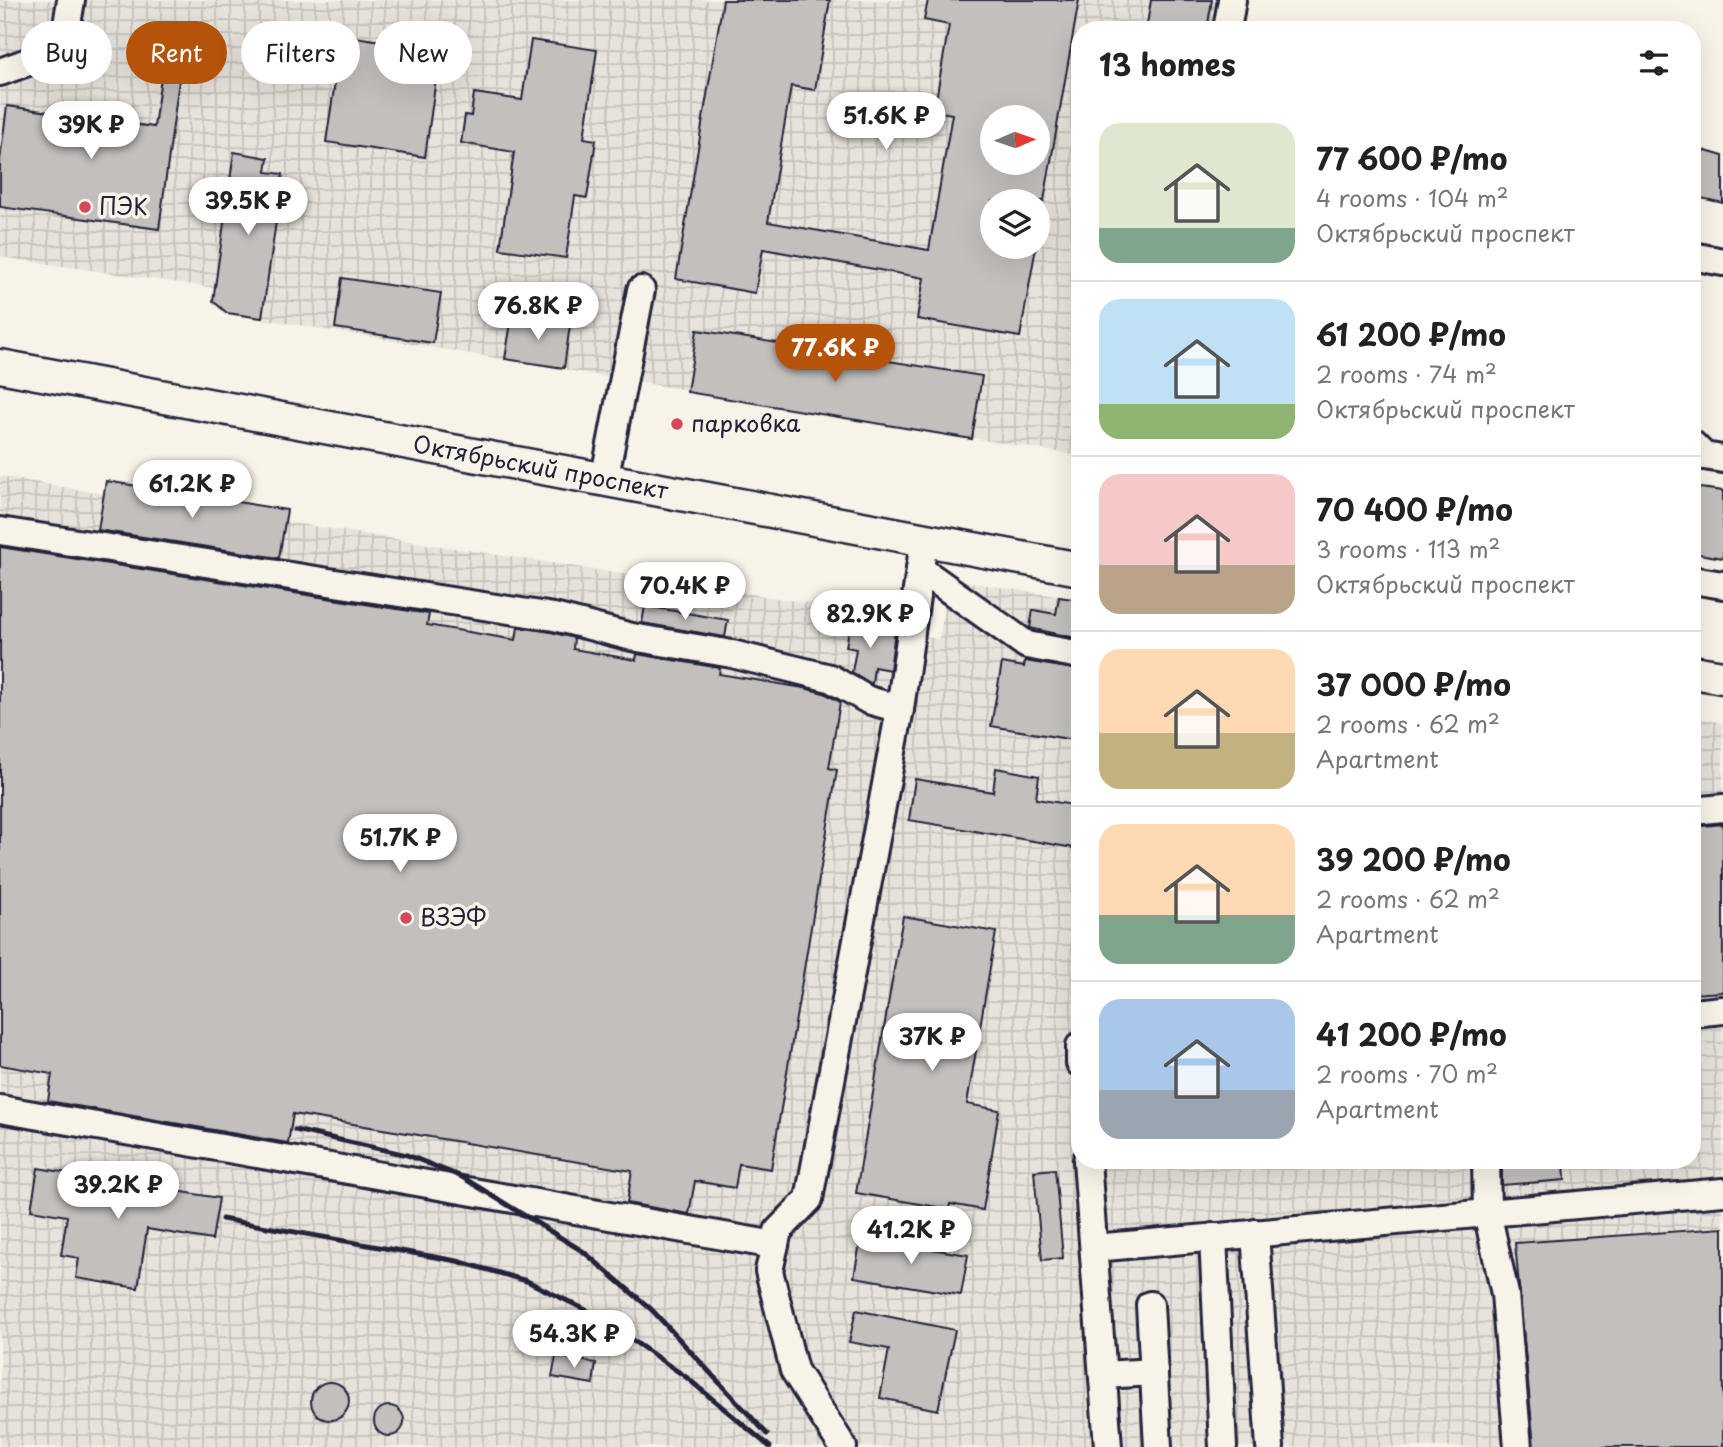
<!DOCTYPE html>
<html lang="en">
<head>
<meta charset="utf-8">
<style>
  :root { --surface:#fff; --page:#f6f6f6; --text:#222; --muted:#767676; --line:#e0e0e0; --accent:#b45309 }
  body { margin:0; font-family:"Playpen Sans",sans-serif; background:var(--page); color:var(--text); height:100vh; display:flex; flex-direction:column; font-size:26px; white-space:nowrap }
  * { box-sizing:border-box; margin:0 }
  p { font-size:23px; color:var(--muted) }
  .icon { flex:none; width:38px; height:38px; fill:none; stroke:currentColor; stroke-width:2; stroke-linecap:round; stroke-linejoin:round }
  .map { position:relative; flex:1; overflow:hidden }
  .side { position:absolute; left:1071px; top:21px; width:630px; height:1148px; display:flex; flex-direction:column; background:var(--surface); border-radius:28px; box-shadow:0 7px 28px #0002 }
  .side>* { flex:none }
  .banner { position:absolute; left:21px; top:21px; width:665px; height:63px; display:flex; gap:14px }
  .needle { width:46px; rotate:88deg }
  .buttons { position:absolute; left:980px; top:105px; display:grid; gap:14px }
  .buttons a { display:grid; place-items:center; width:70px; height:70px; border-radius:50%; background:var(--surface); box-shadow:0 7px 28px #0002; font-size:35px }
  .price { position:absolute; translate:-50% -60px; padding:0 16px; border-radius:24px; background:#fff; color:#222; font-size:23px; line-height:46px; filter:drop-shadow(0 2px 4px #0008) }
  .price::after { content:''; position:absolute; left:50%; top:42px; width:21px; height:16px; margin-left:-10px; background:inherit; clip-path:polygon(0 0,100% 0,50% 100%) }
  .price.current { background:var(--accent); color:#fff }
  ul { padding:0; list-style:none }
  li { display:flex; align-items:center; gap:21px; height:175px; padding:0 28px }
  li+li { border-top:2px solid var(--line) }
  li span { display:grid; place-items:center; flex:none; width:196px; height:140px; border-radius:21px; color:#555 }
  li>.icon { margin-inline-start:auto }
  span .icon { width:84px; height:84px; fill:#fffc; stroke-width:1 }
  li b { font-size:30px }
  h2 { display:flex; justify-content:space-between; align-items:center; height:84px; padding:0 28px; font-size:30px }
  .chip { padding:0 24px; border-radius:32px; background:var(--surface); box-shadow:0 7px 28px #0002; font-size:24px; line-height:63px }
  .chip.current { background:var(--accent); color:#fff }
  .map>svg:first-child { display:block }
  .industrial { fill:url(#industrial-grid); fill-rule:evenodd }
  .building { fill:#c2bfbd; stroke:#22223b; stroke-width:2; fill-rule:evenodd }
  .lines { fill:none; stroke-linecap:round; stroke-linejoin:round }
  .minor-casing { stroke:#22223b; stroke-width:32 }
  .major-casing { stroke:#22223b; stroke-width:37 }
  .minor { stroke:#f7f3e8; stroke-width:26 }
  .major { stroke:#f7f3e8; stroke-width:32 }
  .rail { stroke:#22223b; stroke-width:5 }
  .poi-dot { fill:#d1495b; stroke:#f7f3e8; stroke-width:2.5 }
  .labels { text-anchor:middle; stroke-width:7; stroke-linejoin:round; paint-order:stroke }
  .poi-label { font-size:23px; fill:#22223b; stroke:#f7f3e8; text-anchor:start }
  .street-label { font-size:23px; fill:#22223b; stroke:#f7f3e8 }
</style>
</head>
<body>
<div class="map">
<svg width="1723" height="1447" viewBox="0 0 1723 1447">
  <defs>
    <pattern id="industrial-grid" width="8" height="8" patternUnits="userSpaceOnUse" patternTransform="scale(1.75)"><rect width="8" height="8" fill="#e7e3db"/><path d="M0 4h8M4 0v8" fill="none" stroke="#c6c2bd"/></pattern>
  </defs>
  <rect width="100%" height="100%" fill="#f7f3e8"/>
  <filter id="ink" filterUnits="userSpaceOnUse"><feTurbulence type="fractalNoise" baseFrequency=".0143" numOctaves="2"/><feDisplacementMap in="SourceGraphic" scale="14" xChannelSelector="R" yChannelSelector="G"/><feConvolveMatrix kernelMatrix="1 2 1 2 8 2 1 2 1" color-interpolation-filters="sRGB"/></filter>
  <g filter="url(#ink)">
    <!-- industrial -->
    <g class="industrial">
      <path d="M 0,0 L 1217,0 L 1212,30 L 1080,30 L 1080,456 L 227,313 L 213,301 L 214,288 L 0,257 ZM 992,117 L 1038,117 L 1038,163 L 992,163 ZM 992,201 L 1038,201 L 1038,247 L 992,247 Z"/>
      <path d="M 0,476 L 103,494 L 106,481 L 287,510 L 286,522 L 842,608 L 841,622 L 939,639 L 950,579 L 1080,600 L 1080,1160 L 1692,1160 L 1692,717 L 1723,723 L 1723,1447 L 0,1447 Z"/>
    </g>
    <!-- building -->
    <g class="building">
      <path d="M 723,0 L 830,0 L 815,90 L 791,86 L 768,222 L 929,250 L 952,114 L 934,111 L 949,25 L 924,20 L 928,0 L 1079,0 L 1044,201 L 992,201 L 992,247 L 1036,247 L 1020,337 L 917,319 L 924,278 L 763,249 L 755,293 L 676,279 ZM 992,117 L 1038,117 L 1038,163 L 992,163 Z"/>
      <path d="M 1151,0 L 1212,0 L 1207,30 L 1146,30 Z"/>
      <path d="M 342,35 L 440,50 L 425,157 L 326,142 Z"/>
      <path d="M 531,40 L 597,50 L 584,138 L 596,140 L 587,198 L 575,196 L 566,258 L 500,249 L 514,152 L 461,143 L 465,115 L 471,116 L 474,93 L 522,100 Z"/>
      <path d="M 165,49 L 183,51 L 159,229 L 0,207 L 0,160 L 7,106 L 154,127 Z"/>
      <path d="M 1692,147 L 1723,156 L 1723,203 L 1692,196 Z"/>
      <path d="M 234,152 L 268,158 L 266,172 L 283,174 L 262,318 L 227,313 L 213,301 Z"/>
      <path d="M 342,278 L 441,293 L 433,343 L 335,328 Z"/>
      <path d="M 512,316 L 570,325 L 564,368 L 505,359 Z"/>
      <path d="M 697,330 L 982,376 L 972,439 L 687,392 Z"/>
      <path d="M 106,481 L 287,510 L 279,558 L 98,530 Z"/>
      <path d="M 1692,487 L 1723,491 L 1723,558 L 1692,553 Z"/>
      <path d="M 0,547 L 429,614 L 427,625 L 516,640 L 518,627 L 551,632 L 574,638 L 573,649 L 636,660 L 637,654 L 720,668 L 719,674 L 804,688 L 824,693 L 840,702 L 829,768 L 837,770 L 771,1169 L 739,1164 L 735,1188 L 695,1181 L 689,1214 L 627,1203 L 632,1171 L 293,1114 L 288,1143 L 48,1101 L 52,1074 L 0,1065 Z"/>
      <path d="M 1059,597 L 1080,600 L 1080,639 L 1030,628 L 1033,610 L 1056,614 Z"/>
      <path d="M 645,606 L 728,620 L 725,637 L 642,623 Z"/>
      <path d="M 850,624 L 895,631 L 890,670 L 874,667 L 872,684 L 852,672 L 856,649 L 846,647 Z"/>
      <path d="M 1025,661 L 1080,670 L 1080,741 L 991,726 L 1002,663 L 1024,667 Z"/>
      <path d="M 996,768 L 1039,776 L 1036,799 L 1080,806 L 1080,849 L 909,820 L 915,779 L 993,792 Z"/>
      <path d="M 1723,824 L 1723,992 L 1692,994 L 1692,827 Z"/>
      <path d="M 903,916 L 996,932 L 967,1104 L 999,1110 L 983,1210 L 950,1204 L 949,1209 L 856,1193 Z"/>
      <path d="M 1502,1160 L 1564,1160 L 1565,1180 L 1502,1185 Z"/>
      <path d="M 38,1168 L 219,1198 L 212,1240 L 147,1229 L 138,1288 L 76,1278 L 79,1258 L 61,1255 L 67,1216 L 31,1210 Z"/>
      <path d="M 1055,1169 L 1063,1258 L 1042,1260 L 1034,1171 Z"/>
      <path d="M 1723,1228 L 1723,1447 L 1534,1447 L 1515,1243 Z"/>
      <path d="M 861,1237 L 968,1255 L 961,1295 L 854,1277 Z"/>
      <path d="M 856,1310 L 955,1330 L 938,1410 L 880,1398 L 889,1349 L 849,1342 Z"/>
      <path d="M 556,1356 L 596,1363 L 593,1384 L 552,1377 Z"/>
      <circle cx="330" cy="1401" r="19"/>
      <circle cx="389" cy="1421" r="15"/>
    </g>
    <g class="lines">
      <defs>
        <g id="minor">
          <path d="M 1227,30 L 1232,0"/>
          <path d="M 0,72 L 47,55 L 67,25 L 71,0"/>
          <path d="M 1692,256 L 1723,262"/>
          <path d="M 1692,444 L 1704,456 L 1723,459"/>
          <path d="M 604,481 L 641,290"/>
          <path d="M 0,531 L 554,617 L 632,637 L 732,654 L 830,678 L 868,700 L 900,709"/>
          <path d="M 920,569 L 1027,645 L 1080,655"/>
          <path d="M 1692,580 L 1723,585"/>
          <path d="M 1692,811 L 1723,808"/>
          <path d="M 1692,1013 L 1723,1010"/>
          <path d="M 1080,1046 L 1080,1063"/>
          <path d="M 0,1109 L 775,1245"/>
          <path d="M 1087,1160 L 1108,1447"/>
          <path d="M 1486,1160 L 1487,1212 L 1505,1294 L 1518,1447"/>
          <path d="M 1255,1233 L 1270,1447"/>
          <path d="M 1213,1237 L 1223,1447"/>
          <path d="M 1094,1248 L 1723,1192"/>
          <path d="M 1150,1305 L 1158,1447"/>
          <path d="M 1103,1375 L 1154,1372"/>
          <path d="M 843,1447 L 794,1370 L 769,1271 L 778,1231 L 809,1199 L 900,709 L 924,541"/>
        </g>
        <g id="major">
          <path id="s1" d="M 0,366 L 1080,569"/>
          <path d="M 1692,672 L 1723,677"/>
        </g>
      </defs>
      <!-- minor casing -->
      <use href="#minor" class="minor-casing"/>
      <!-- major casing -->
      <use href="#major" class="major-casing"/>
      <!-- minor -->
      <use href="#minor" class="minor"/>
      <!-- major -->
      <use href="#major" class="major"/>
      <!-- rail -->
      <g class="rail">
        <path d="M 295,1130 L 407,1155 L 462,1177 L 584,1252 L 652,1310 L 767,1434"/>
        <path d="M 222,1219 L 457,1261 L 527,1281 L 594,1314 L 686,1377 L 770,1447"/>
      </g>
    </g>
  </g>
  <!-- markers -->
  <g class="poi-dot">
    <circle cx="85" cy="207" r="7"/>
    <circle cx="677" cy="424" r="7"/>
    <circle cx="406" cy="918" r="7"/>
  </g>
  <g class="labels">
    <!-- poi labels -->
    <g class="poi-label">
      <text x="99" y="215">ПЭК</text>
      <text x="691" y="432">парковка</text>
      <text x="420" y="926">ВЗЭФ</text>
    </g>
    <!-- street labels -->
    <g class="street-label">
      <text dy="8" stroke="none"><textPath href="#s1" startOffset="550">Октябрьский проспект</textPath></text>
    </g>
  </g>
</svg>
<div class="buttons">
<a><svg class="needle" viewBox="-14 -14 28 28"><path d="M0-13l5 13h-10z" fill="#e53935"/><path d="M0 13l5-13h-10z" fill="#767676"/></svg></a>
<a><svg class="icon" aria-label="layers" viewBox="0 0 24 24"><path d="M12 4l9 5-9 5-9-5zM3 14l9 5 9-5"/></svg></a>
</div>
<b class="price" style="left:886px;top:152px">51.6K ₽</b>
<b class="price" style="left:91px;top:161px">39K ₽</b>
<b class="price" style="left:248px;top:237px">39.5K ₽</b>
<b class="price" style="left:538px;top:342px">76.8K ₽</b>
<b class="price current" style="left:835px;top:384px">77.6K ₽</b>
<b class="price" style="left:192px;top:520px">61.2K ₽</b>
<b class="price" style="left:685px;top:622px">70.4K ₽</b>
<b class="price" style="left:870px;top:650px">82.9K ₽</b>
<b class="price" style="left:400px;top:874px">51.7K ₽</b>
<b class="price" style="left:932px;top:1073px">37K ₽</b>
<b class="price" style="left:118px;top:1221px">39.2K ₽</b>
<b class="price" style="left:911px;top:1266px">41.2K ₽</b>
<b class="price" style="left:574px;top:1370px">54.3K ₽</b>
<div class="banner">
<a class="chip">Buy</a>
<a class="chip current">Rent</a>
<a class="chip">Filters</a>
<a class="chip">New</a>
</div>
<section class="side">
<h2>13 homes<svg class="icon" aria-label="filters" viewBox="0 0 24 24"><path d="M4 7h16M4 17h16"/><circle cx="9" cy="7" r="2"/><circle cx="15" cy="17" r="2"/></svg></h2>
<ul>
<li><span style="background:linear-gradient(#dfe7d0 75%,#7fa58c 0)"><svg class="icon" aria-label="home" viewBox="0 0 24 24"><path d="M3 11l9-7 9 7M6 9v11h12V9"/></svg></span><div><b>77 600 ₽/mo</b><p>4 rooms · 104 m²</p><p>Октябрьский проспект</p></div></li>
<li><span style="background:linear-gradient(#bfe0f5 75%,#8fb573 0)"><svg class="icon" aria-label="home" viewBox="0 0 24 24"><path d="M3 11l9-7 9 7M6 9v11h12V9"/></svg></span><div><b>61 200 ₽/mo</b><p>2 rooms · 74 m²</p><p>Октябрьский проспект</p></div></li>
<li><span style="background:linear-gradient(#f6c9c9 65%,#b9a48a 0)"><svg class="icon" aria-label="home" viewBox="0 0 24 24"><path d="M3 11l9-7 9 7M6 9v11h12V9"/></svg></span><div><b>70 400 ₽/mo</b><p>3 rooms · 113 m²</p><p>Октябрьский проспект</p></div></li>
<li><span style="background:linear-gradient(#ffd9b3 60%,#c2b280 0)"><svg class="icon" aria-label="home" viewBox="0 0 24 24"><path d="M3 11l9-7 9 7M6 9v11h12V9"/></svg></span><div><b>37 000 ₽/mo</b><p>2 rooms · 62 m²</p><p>Apartment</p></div></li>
<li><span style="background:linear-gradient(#ffd9b3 65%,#7fa58c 0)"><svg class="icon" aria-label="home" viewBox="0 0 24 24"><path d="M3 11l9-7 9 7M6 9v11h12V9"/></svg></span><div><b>39 200 ₽/mo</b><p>2 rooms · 62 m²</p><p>Apartment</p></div></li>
<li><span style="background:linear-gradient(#a9c7e8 65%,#9aa5b1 0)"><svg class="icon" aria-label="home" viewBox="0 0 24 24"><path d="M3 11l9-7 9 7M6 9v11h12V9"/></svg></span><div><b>41 200 ₽/mo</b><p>2 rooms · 70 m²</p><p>Apartment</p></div></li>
</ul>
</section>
</div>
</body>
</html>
